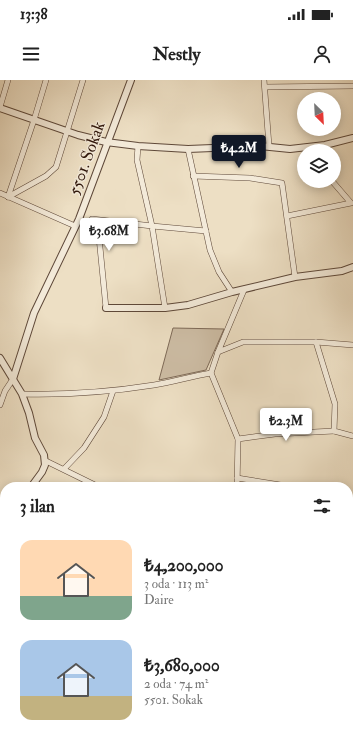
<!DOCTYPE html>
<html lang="tr">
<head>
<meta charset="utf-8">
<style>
  :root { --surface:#fff; --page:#f2f2f2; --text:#222; --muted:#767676; --accent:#111827 }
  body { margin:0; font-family:"IM FELL Double Pica",serif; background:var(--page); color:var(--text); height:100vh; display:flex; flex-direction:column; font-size:15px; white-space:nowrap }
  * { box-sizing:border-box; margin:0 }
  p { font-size:13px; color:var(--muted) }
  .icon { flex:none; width:22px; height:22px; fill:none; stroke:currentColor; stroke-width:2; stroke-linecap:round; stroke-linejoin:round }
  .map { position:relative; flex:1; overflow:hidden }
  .panel { position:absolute; left:0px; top:402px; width:353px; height:256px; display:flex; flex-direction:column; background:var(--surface); border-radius:16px 16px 0 0; box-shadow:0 2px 10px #0003 }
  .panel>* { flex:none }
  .needle { width:26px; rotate:156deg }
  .controls { position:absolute; left:297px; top:12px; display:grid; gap:8px }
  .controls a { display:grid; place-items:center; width:44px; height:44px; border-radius:50%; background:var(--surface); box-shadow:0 2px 10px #0003; font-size:20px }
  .price { position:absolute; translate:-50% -34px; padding:0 9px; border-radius:4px; background:#fff; color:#222; font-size:13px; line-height:26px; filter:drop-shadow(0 1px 2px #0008) }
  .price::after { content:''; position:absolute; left:50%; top:24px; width:12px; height:9px; margin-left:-6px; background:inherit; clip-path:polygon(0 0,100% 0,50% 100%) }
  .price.current { background:var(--accent); color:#fff }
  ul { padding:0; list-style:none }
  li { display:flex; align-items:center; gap:12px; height:100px; padding:0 20px }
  li span { display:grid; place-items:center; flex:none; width:112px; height:80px; border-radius:12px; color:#555 }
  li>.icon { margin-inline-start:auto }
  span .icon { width:48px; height:48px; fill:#fffc; stroke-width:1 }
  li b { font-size:17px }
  h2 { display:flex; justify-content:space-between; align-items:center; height:48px; padding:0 20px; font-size:17px }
  .status { display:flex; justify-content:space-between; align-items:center; height:28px; padding:0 20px; background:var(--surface); direction:ltr }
  .status svg { height:11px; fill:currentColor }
  header { display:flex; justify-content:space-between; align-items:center; height:52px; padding:0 20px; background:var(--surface); font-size:18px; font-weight:800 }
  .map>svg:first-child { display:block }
  .green { fill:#cdbda5; stroke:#7e6a58 }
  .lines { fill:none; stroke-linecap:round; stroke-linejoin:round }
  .minor-casing { stroke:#5e4839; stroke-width:6 }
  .tertiary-casing { stroke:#5e4839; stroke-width:8 }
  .minor { stroke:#f3ead9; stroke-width:5 }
  .tertiary { stroke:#f3ead9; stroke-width:6 }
  .labels { text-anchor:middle; stroke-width:3; stroke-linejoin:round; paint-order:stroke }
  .street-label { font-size:17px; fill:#2f160b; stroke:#f3ead9 }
</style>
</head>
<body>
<div class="status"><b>13:38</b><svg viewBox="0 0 49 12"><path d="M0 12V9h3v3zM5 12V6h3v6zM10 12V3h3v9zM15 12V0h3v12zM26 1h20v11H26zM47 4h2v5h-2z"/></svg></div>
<header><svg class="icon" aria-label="menu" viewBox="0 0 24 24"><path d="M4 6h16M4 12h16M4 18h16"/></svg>Nestly<svg class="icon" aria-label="person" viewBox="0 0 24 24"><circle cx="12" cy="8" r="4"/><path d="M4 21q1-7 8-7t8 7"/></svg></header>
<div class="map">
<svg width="353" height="658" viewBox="0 0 353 658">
  <rect width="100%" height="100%" fill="#eddfc4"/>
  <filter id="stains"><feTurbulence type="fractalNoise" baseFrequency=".005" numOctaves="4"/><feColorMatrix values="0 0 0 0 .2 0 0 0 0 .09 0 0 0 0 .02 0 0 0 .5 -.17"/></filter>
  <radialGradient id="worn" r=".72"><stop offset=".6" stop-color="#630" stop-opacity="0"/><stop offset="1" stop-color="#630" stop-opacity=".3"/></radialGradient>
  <!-- green -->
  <path class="green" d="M 173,248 L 224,249 L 206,290 L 159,300 Z"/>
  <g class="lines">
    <defs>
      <g id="minor">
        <path d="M 264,0 L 269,66"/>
        <path d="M 265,7 L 353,6"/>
        <path d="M 0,27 L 8,0"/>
        <path d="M 138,66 L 137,80 L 152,146 L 206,151"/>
        <path d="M 188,69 L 210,170 L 219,192 L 232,212"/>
        <path d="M 193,96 L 250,98 L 282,103 L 295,197"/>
        <path d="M 0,113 L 75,146"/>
        <path d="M 8,117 L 46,96 L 56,87 L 83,0"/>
        <path d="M 8,117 L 34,40 L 46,0"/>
        <path d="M 287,136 L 351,123 L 332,101"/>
        <path d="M 79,139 L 98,147 L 106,228"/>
        <path d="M 91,144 L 92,139 L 152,146 L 165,228"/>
        <path d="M 244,210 L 218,272 L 243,262 L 316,262 L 353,265"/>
        <path d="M 316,262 L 335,324 L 334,351 L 353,356"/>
        <path d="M 211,293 L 238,359 L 237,407"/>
        <path d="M 22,314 C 67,315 110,312 154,305 C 173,302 192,296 211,293 L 218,272"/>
        <path d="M 0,325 L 5,311 L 13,299"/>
        <path d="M 238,359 L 275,354 L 334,351"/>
        <path d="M 46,381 L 99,407"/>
        <path d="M 64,389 L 84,368 L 104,337 L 113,311"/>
        <path d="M 237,398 L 293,407"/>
        <path d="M 0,427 L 5,428"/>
        <path d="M 348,502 L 353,499"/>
        <path d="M 0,563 L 5,566"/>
        <path d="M 348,573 L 353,574"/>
        <path d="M 348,583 L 353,585"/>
        <path d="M 0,640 L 5,635"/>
        <path d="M 26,653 L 27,658"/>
        <path d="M 93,653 L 100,658"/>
        <path d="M 182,653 L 193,658"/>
        <path d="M 298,658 L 300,653"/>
      </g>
      <g id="tertiary">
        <path d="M 0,28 L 78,55 L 106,62 L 138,66 L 188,69 L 260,66 L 290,69 L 325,65 L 353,58"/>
        <path d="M 106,228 L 165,228 L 188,225 L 232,212 L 295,197 L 342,191 L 353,187"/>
        <path d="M 0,278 L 22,314 L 29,333 L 35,358 L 44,375 L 45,385 L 42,392 L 31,407"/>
        <path d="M 13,299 L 34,233 L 79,139 L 131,0"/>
      </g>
    </defs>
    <!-- minor casing -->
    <use href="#minor" class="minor-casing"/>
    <!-- tertiary casing -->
    <use href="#tertiary" class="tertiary-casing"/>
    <!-- minor -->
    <use href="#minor" class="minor"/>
    <!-- tertiary -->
    <use href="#tertiary" class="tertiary"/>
  </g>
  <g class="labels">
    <!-- street labels -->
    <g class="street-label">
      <text transform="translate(86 78) rotate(-70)" y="6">5501. Sokak</text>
    </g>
  </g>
  <rect width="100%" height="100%" filter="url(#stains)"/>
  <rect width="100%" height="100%" fill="url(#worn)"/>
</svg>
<div class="controls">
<a><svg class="needle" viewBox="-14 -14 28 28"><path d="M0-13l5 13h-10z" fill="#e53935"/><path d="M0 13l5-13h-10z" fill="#767676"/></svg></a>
<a><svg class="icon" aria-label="layers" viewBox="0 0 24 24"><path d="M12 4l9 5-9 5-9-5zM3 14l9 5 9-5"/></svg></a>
</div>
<b class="price current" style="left:239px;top:89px">₺4.2M</b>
<b class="price" style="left:109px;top:172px">₺3.68M</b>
<b class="price" style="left:286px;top:362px">₺2.3M</b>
<section class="panel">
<h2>3 ilan<svg class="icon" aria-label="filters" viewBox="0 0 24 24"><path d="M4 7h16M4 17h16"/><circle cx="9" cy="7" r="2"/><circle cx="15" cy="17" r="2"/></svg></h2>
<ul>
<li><span style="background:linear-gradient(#ffd9b3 70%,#7fa58c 0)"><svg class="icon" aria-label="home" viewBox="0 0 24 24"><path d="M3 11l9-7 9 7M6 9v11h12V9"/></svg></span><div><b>₺4,200,000</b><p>3 oda · 113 m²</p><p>Daire</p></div></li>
<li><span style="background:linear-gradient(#a9c7e8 70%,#c2b280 0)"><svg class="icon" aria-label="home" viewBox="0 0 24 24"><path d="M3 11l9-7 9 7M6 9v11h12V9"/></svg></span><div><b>₺3,680,000</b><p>2 oda · 74 m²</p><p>5501. Sokak</p></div></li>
</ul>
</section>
</div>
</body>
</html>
